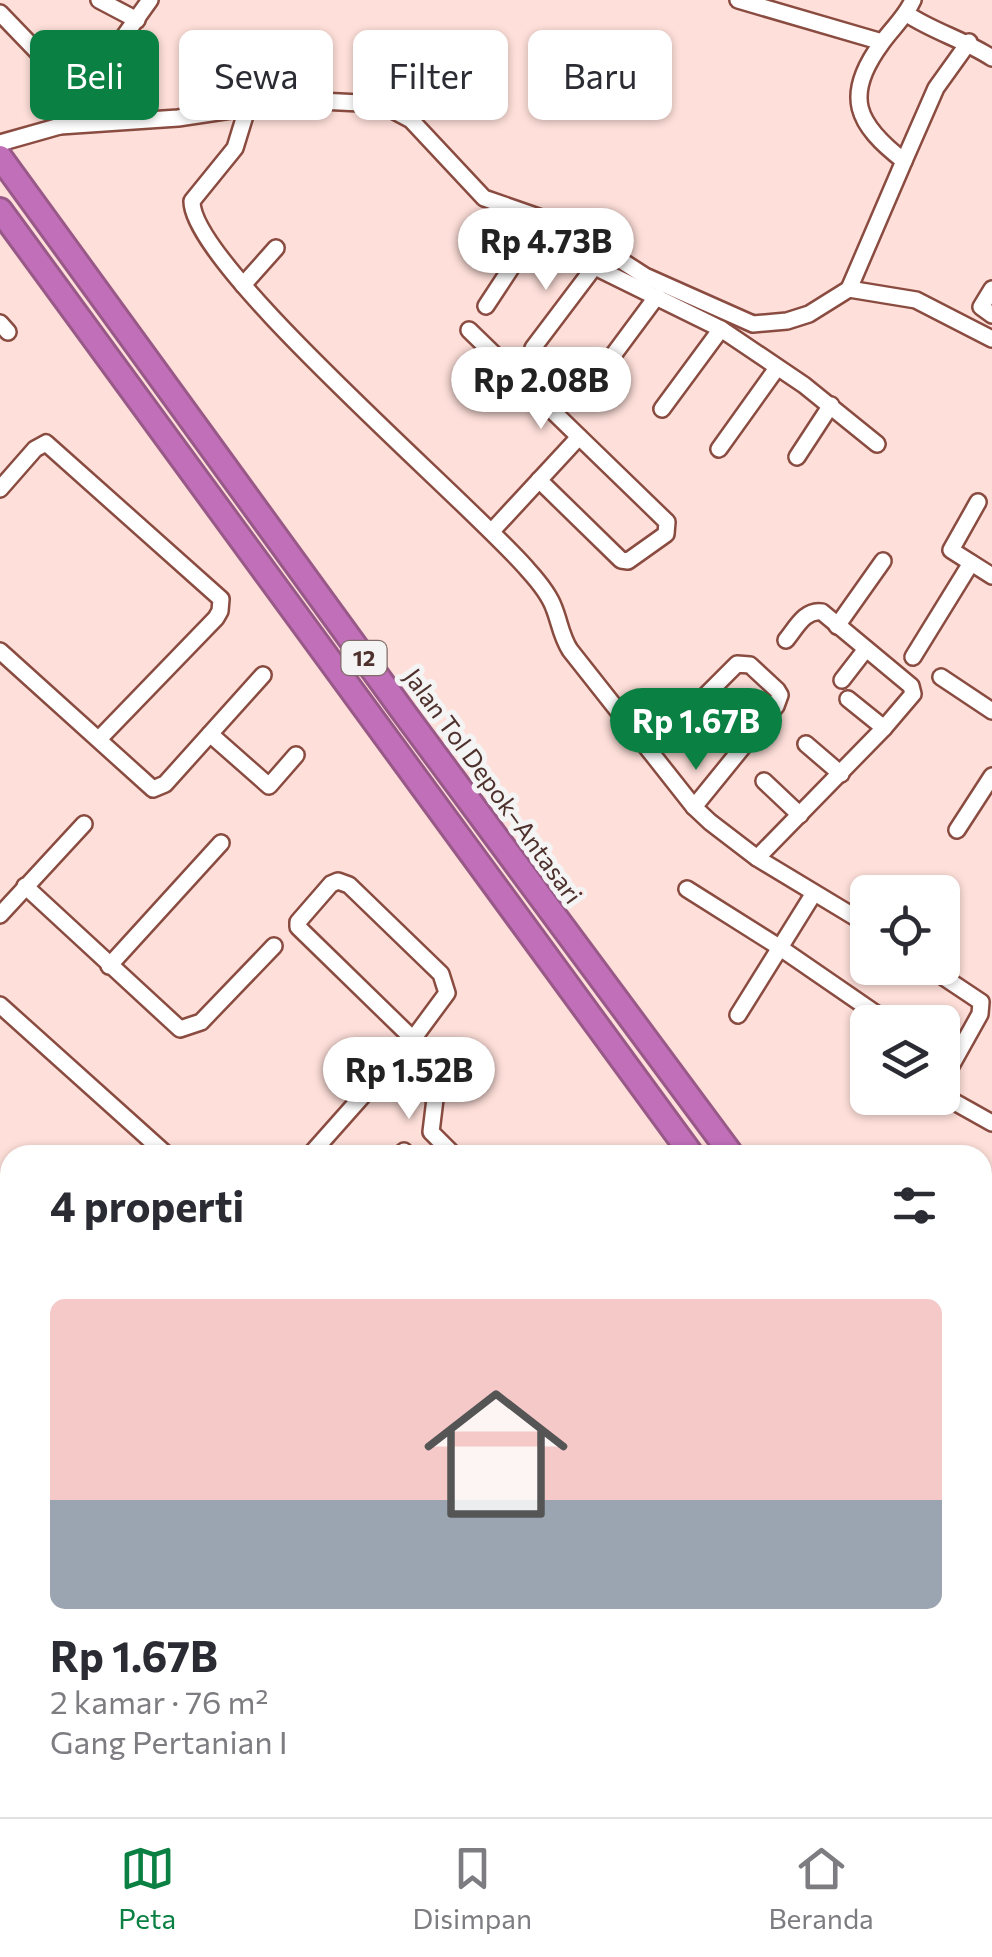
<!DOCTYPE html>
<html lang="id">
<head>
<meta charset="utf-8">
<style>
  :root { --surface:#fff; --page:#f7f7f7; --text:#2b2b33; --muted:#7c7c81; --line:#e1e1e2; --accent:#0b8043 }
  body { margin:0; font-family:Commissioner,sans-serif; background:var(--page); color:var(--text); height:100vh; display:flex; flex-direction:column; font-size:38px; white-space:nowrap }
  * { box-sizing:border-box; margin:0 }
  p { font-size:32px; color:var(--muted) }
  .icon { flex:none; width:55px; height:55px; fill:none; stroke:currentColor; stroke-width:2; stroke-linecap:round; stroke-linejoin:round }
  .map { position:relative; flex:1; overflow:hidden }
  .details { position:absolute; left:0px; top:1145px; width:992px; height:672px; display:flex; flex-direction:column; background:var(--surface); border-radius:30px 30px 0 0; box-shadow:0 2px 8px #0004 }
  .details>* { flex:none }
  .guide { position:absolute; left:30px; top:30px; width:932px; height:90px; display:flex; gap:20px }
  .buttons { position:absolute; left:850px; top:875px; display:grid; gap:20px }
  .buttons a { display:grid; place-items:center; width:110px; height:110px; border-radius:15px; background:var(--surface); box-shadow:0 2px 8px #0004; font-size:50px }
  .price { position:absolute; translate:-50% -85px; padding:0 22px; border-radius:35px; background:#fff; color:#222; font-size:32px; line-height:65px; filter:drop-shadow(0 2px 5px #0008) }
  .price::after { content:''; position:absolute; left:50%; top:60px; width:30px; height:22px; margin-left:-15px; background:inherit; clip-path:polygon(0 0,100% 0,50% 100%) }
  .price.on { background:var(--accent); color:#fff }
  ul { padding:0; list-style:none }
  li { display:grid; align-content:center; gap:20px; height:530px; padding:0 50px }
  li+li { border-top:2px solid var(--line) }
  li span { display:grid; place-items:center; height:310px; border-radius:15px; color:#555 }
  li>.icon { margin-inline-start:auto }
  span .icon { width:180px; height:180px; fill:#fffc; stroke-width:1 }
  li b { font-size:42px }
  h2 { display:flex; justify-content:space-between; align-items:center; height:120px; padding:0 50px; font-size:42px }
  .pill { padding:0 35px; border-radius:15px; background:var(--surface); box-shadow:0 2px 8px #0004; font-size:35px; line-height:90px }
  .pill.on { background:var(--accent); color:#fff }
  .tab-bar { display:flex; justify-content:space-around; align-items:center; height:140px; border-top:2px solid var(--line); background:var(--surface); font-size:28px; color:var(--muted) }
  .tab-bar a { display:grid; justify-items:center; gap:5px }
  .tab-bar .on { color:var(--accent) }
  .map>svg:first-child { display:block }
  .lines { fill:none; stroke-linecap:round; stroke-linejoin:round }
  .minor-casing { stroke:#8a4c41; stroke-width:20 }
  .highway-casing { stroke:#995988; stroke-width:28 }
  .minor { stroke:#fff; stroke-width:15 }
  .highway { stroke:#c16fb9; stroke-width:22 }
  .labels { text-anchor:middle; stroke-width:10; stroke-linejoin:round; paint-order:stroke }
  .shield { fill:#f4f4f4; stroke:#806c68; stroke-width:2.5 }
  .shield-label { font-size:22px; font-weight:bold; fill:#4e312c }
  .street-label { font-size:25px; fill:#4e312c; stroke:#f4f4f4 }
</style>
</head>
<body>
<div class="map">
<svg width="992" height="1817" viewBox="0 0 992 1817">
  <rect width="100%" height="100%" fill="#fedfd9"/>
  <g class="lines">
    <defs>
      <g id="minor">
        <path d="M 99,0 L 137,20"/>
        <path d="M 738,0 L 882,42"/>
        <path d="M 0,13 L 80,96"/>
        <path d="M 907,14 C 934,32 965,40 992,58"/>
        <path d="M 247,109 L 235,148 L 192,201 C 191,266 473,505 528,570 C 538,581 549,594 554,608 C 560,623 561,636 570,650 L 694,807 L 710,822 L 757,858 L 868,925"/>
        <path d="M 60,126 L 150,0"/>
        <path d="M 0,143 L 60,126 L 178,118 L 299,100 L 381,104 L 411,120 L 484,198 L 550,221 L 594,243 L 645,276 L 753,324 L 787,321 L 809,314 L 849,289 L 916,300 L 992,339"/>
        <path d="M 904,161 L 936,88 L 969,42"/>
        <path d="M 243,285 L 276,248"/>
        <path d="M 849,289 L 904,161 C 856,124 843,96 881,44 C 892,28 905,18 913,0"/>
        <path d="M 992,289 L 981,307 L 992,315"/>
        <path d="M 486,306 L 532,236 L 721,329 L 804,385 L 877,444"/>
        <path d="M 0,323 L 8,332"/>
        <path d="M 469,330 L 667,522 L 666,534 L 628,561 L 621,560 L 539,480"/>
        <path d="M 533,348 L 595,266"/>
        <path d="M 614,354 L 657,296"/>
        <path d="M 662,409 L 721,329"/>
        <path d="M 719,449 L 777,368"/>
        <path d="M 797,457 L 831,405"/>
        <path d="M 0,489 L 35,449 L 46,443 L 221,599 L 220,611 L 216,618 L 99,739"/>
        <path d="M 978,502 L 951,550 L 992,576"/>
        <path d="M 492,531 L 579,437"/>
        <path d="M 837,626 L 883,561"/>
        <path d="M 0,651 L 153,789 L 165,784 L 263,675"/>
        <path d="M 913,657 L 971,563"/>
        <path d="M 941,677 L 992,711"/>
        <path d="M 842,680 L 866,649"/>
        <path d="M 848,699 L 884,728"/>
        <path d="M 210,734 L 269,786 L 296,755"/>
        <path d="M 806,744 L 841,774"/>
        <path d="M 650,751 L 737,664 L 750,665 L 777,690 L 780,695 L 776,706 L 694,807"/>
        <path d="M 764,781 L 800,815"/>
        <path d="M 957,830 L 992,776"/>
        <path d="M 757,858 L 884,728 L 913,694 L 911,686 L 822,612 C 805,609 796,628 786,640"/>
        <path d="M 25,886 L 180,1029 L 201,1022 L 274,946"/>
        <path d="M 687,889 L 779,947 L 888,1022"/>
        <path d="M 0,915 L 84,824"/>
        <path d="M 109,966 L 221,843"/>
        <path d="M 930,968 L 981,1002 L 980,1014 L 942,1082"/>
        <path d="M 0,1005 L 167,1155"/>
        <path d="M 738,1015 L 814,893"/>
        <path d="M 396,1059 L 435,1099 L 431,1132 L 454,1155"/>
        <path d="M 942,1095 L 992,1123"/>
        <path d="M 310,1155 L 413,1039 L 447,993 L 441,974 L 349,885 L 338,881 L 331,884 L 298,922 L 298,927 L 413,1039"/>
        <path d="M 400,1155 L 404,1151"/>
        <path d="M 0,1408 L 10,1399"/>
        <path d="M 0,1622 L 10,1636"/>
        <path d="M 982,1768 L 986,1764 L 992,1771"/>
        <path d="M 0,1789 L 10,1781"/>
        <path d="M 97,1808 L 112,1817"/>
        <path d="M 461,1808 L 463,1817"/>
        <path d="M 123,1817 L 139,1808"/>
        <path d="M 641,1817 L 650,1808"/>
        <path d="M 786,1817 L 795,1808"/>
        <path d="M 941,1817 L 950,1808"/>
      </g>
      <g id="highway">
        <path d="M 0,157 L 402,710 L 732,1155"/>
        <path d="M 0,210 L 692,1155"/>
        <path d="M 982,1490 L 992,1504"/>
        <path d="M 982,1557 L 992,1572"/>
      </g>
    </defs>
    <!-- minor casing -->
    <use href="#minor" class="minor-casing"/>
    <!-- highway casing -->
    <use href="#highway" class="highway-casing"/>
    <!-- minor -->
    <use href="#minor" class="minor"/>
    <!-- highway -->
    <use href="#highway" class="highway"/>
  </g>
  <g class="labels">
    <!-- shield labels -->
    <rect class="shield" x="341.5" y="641" width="45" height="34" rx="8"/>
    <g class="shield-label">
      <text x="364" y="666">12</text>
    </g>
    <!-- street labels -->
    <g class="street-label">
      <text transform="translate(493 786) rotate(54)" y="9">Jalan Tol Depok–Antasari</text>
    </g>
  </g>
</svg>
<div class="buttons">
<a><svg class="icon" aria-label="locate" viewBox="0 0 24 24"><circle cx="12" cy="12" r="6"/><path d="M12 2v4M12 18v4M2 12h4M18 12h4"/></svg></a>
<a><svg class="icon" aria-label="layers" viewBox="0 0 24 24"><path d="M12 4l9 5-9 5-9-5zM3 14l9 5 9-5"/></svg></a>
</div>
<b class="price" style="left:546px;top:293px">Rp 4.73B</b>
<b class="price" style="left:541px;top:432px">Rp 2.08B</b>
<b class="price on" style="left:696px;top:773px">Rp 1.67B</b>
<b class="price" style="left:409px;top:1122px">Rp 1.52B</b>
<div class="guide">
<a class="pill on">Beli</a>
<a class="pill">Sewa</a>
<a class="pill">Filter</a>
<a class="pill">Baru</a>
</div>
<section class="details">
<h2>4 properti<svg class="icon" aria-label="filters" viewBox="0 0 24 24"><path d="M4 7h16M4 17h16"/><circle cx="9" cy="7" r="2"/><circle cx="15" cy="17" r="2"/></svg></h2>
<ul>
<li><span style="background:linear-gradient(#f6c9c9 65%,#9aa5b1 0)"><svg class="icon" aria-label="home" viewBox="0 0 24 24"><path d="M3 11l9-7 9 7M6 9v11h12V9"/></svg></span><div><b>Rp 1.67B</b><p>2 kamar · 76 m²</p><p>Gang Pertanian I</p></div></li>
</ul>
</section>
</div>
<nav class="tab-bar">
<a class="on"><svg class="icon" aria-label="map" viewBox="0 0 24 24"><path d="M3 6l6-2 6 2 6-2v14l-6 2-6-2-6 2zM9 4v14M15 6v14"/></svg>Peta</a>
<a><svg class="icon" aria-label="saved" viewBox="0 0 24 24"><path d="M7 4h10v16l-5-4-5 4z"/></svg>Disimpan</a>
<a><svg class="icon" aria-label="home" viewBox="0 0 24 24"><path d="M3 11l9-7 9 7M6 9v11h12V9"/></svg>Beranda</a>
</nav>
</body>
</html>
